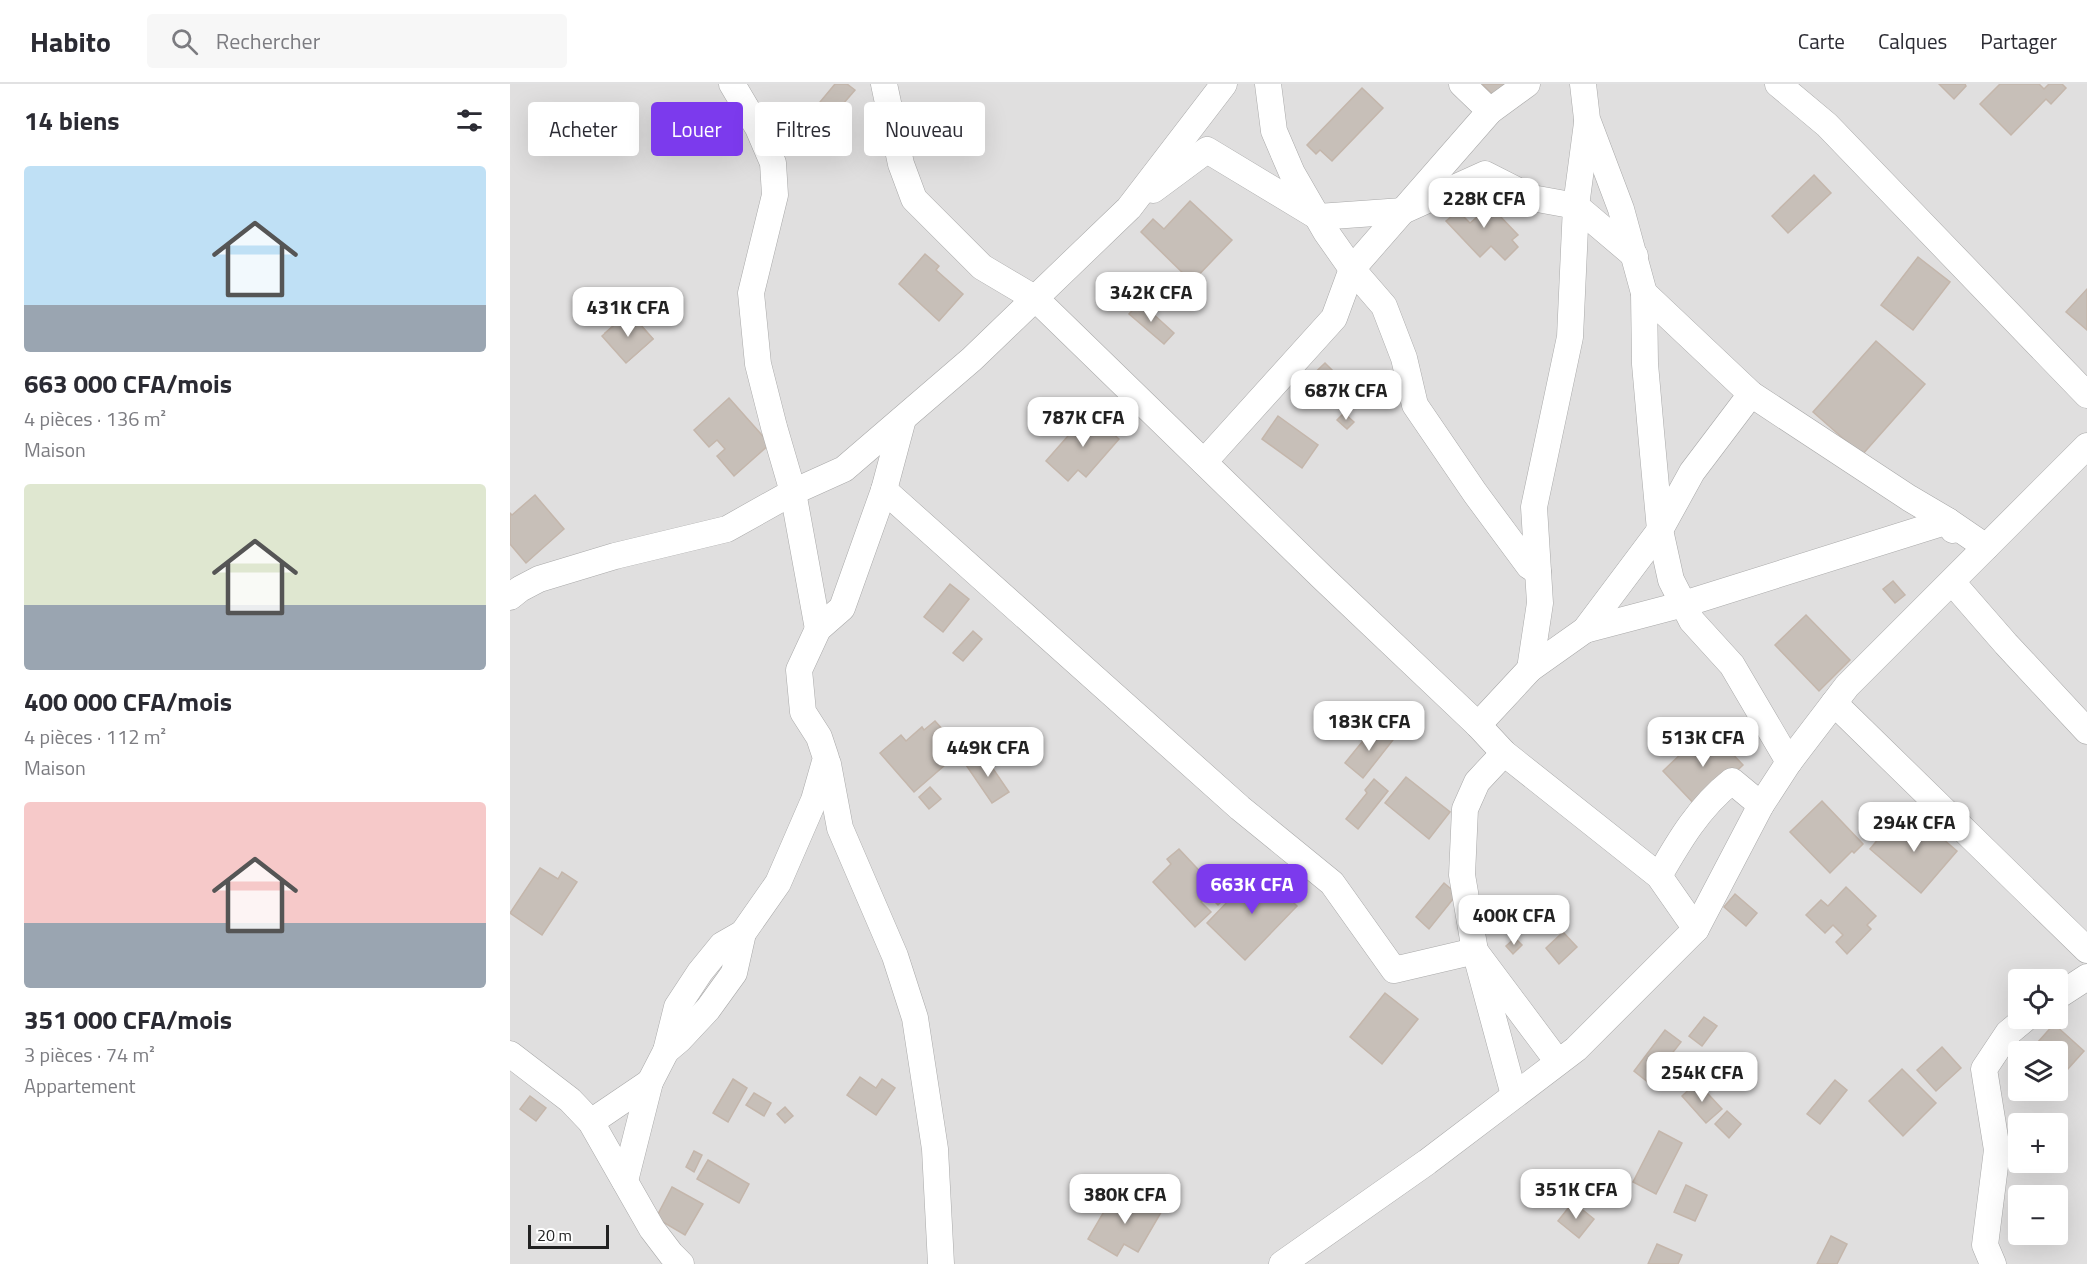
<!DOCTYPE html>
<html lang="fr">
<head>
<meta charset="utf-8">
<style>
  :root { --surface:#fff; --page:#f7f7f7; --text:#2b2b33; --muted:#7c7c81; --line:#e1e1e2; --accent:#7c3aed }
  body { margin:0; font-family:"Titillium Web",sans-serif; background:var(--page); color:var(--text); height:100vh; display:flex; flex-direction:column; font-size:22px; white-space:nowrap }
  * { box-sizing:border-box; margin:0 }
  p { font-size:20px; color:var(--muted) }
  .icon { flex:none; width:33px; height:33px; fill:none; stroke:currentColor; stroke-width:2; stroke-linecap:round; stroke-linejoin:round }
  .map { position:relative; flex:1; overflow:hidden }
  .panel { display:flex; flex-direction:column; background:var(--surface); width:510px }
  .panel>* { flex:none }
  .hud { position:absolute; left:18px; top:18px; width:570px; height:54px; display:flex; gap:12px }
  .controls { position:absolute; left:1498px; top:885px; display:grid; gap:12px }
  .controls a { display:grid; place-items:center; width:60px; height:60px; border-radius:6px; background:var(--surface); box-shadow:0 6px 24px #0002; font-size:30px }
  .scale { position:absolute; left:18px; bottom:15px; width:81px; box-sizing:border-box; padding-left:6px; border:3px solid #222; border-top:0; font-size:16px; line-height:21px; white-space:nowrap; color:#222; -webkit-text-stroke:4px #fff; paint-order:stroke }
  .price { position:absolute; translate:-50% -51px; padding:0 14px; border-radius:12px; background:#fff; color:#222; font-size:20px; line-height:39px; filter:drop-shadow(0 2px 3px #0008) }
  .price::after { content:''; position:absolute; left:50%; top:36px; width:18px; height:14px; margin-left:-9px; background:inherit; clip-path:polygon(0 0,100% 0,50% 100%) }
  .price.active { background:var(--accent); color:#fff }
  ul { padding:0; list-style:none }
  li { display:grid; align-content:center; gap:12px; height:318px; padding:0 24px }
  li span { display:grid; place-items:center; height:186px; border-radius:6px; color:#555 }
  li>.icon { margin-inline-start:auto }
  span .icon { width:108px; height:108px; fill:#fffc; stroke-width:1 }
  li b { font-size:26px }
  h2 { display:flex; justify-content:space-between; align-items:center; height:72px; padding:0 24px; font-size:26px }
  .tag { padding:0 21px; border-radius:6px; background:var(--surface); box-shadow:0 6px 24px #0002; font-size:21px; line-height:54px }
  .tag.active { background:var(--accent); color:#fff }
  header { display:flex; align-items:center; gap:36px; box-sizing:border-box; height:84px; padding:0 30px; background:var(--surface); border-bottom:2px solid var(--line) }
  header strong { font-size:28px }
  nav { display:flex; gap:33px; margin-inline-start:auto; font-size:21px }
  .search { width:420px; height:54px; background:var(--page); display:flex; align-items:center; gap:15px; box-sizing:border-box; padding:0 21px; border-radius:6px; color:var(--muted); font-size:22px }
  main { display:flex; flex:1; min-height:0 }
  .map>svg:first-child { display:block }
  .residential { fill:#e0dfdf; fill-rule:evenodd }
  .building { fill:#c7bfb8; stroke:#c4b6ab; stroke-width:1.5 }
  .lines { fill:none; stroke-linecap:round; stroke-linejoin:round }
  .street-casing { stroke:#a9a9a9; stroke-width:27 }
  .street { stroke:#fff; stroke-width:26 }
</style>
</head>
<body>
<header>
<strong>Habito</strong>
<div class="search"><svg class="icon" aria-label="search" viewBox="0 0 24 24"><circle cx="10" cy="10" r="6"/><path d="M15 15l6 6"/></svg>Rechercher</div>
<nav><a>Carte</a><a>Calques</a><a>Partager</a></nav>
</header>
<main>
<section class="panel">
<h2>14 biens<svg class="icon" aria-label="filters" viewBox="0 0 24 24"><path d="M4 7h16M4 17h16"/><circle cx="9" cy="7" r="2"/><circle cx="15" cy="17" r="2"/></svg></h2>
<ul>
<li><span style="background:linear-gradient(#bfe0f5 75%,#9aa5b1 0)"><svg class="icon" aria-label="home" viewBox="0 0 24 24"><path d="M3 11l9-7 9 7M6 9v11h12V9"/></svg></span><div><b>663 000 CFA/mois</b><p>4 pièces · 136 m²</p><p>Maison</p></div></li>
<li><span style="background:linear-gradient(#dfe7d0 65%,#9aa5b1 0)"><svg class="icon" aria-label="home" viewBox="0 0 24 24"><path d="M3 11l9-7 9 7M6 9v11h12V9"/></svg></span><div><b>400 000 CFA/mois</b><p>4 pièces · 112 m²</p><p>Maison</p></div></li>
<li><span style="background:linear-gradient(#f6c9c9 65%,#9aa5b1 0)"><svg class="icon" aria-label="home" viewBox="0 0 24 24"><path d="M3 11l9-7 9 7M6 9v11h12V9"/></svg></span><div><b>351 000 CFA/mois</b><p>3 pièces · 74 m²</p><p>Appartement</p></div></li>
</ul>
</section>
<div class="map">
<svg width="1577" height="1180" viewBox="0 0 1577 1180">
  <rect width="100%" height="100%" fill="#f2efe9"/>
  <!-- residential -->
  <path class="residential" d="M 0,0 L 1577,0 L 1577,1180 L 0,1180 ZM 1509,896 L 1548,896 L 1548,934 L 1509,934 ZM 1509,968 L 1548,968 L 1548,1006 L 1509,1006 ZM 1509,1040 L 1548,1040 L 1548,1078 L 1509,1078 ZM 1509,1112 L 1548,1112 L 1548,1150 L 1509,1150 Z"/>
  <!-- building -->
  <g class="building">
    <path d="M 325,0 L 337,0 L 345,6 L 320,35 L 305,24 Z"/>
    <path d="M 972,0 L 1005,0 L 989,17 Z"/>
    <path d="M 1429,0 L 1455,0 L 1456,2 L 1444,15 Z"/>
    <path d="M 1490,0 L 1529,0 L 1534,5 L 1539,0 L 1552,0 L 1556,4 L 1541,20 L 1536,15 L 1501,51 L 1470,20 Z"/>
    <path d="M 852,4 L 873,24 L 822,77 L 810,66 L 806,70 L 797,61 Z"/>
    <path d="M 1304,91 L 1321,109 L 1278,149 L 1262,132 Z"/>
    <path d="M 967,108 L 1008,151 L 1002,156 L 1008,163 L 995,176 L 981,162 L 970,173 L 936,137 L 948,127 L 960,139 L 967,133 L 954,120 Z"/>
    <path d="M 680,117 L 722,156 L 682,198 L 631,148 L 643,135 L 654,145 Z"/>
    <path d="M 415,170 L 429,182 L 426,186 L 453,210 L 429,237 L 389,200 Z"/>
    <path d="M 1408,173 L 1440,198 L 1403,246 L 1371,221 Z"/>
    <path d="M 1577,205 L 1577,246 L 1556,228 Z"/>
    <path d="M 630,218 L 664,249 L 654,260 L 619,230 Z"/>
    <path d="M 119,228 L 143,255 L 119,276 L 95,249 Z"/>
    <path d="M 119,228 L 143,255 L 116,279 L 92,252 Z"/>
    <path d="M 1366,257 L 1415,300 L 1352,371 L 1303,328 Z"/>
    <path d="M 815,279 L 845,309 L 834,319 L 827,311 L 818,320 L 808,311 L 804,315 L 791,302 Z"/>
    <path d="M 219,314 L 260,360 L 224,392 L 207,372 L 215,365 L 207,356 L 199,363 L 184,346 Z"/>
    <path d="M 579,328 L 609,355 L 576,393 L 568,386 L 558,397 L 536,377 Z"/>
    <path d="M 834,329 L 844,338 L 837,345 L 827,336 Z"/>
    <path d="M 768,332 L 808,361 L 792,384 L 752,355 Z"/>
    <path d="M 25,411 L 54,445 L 16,479 L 0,460 L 0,429 L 2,431 Z"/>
    <path d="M 1383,497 L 1395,511 L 1385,519 L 1373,505 Z"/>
    <path d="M 440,500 L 459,515 L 433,548 L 414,533 Z"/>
    <path d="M 1296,531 L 1340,576 L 1309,607 L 1265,561 Z"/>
    <path d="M 463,547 L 472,555 L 453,577 L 443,569 Z"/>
    <path d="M 425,637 L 444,658 L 427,673 L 435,681 L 404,708 L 370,669 L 391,651 L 396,657 L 412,643 L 414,646 Z"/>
    <path d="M 865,642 L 883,656 L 853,694 L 835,679 Z"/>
    <path d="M 1198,644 L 1233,681 L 1188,724 L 1153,687 Z"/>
    <path d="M 473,670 L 499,708 L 482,719 L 456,681 Z"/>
    <path d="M 896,693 L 940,728 L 919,755 L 875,719 Z"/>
    <path d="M 864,695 L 878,707 L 848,745 L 836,735 L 857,709 L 855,706 Z"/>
    <path d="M 420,703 L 431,715 L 419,725 L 409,713 Z"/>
    <path d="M 1312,717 L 1353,760 L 1344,769 L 1342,767 L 1320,789 L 1280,748 Z"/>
    <path d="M 1384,736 L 1399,750 L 1411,736 L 1447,767 L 1411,809 L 1360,765 Z"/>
    <path d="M 669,765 L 715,814 L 708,821 L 698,811 L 691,818 L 701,828 L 685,843 L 643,798 L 661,780 L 657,775 Z"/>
    <path d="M 30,784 L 48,795 L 52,788 L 67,798 L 32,851 L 0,829 Z"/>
    <path d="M 749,785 L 787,822 L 735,876 L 697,839 Z"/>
    <path d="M 934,799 L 947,810 L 919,845 L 906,833 Z"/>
    <path d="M 1336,803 L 1366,832 L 1357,841 L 1361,845 L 1337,870 L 1326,858 L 1333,851 L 1323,841 L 1315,849 L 1296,831 L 1311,816 L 1318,822 Z"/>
    <path d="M 1225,810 L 1247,829 L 1236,842 L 1214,823 Z"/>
    <path d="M 1053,848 L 1067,863 L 1049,880 L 1036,864 Z"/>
    <path d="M 1005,854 L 1012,861 L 1003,870 L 996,862 Z"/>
    <path d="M 875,909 L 908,935 L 872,980 L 840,953 Z"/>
    <path d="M 1194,933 L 1207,942 L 1192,962 L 1179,952 Z"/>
    <path d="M 1544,940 L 1574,967 L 1548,996 L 1548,968 L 1519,968 Z"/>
    <path d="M 1155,946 L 1171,958 L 1139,999 L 1124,987 Z"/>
    <path d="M 1432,963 L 1451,984 L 1426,1007 L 1407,986 Z"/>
    <path d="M 1392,985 L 1426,1019 L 1393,1052 L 1359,1017 Z"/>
    <path d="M 350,993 L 366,1004 L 372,995 L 385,1004 L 366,1031 L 337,1011 Z"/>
    <path d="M 223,995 L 237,1004 L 218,1038 L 203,1029 Z"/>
    <path d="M 1325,996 L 1337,1006 L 1310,1040 L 1297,1030 Z"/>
    <path d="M 1187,998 L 1212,1025 L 1196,1039 L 1172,1012 Z"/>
    <path d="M 244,1009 L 261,1019 L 254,1032 L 236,1021 Z"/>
    <path d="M 20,1012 L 36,1024 L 26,1037 L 10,1025 Z"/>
    <path d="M 275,1023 L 283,1032 L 275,1039 L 267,1030 Z"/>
    <path d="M 1217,1027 L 1231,1040 L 1219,1054 L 1205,1040 Z"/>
    <path d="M 1149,1047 L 1172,1059 L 1146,1110 L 1123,1098 Z"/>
    <path d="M 184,1067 L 192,1071 L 184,1088 L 176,1083 Z"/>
    <path d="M 198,1076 L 239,1100 L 229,1119 L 187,1095 Z"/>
    <path d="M 1176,1101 L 1197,1111 L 1185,1137 L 1164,1128 Z"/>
    <path d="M 162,1103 L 193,1120 L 175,1151 L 146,1134 Z"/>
    <path d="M 603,1112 L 626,1125 L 632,1114 L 653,1125 L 628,1168 L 614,1160 L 607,1172 L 578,1155 Z"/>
    <path d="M 1063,1118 L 1084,1135 L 1069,1154 L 1048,1137 Z"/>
    <path d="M 1321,1152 L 1337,1160 L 1327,1180 L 1307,1180 Z"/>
    <path d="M 1147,1160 L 1172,1171 L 1168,1180 L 1138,1180 Z"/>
  </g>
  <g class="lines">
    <defs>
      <g id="street">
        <path d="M 222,0 L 248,44 L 263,79 L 265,111 L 241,209 L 248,280 L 264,343 L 283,408 L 308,545"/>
        <path d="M 374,0 L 391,80 L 404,115 L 472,183 L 526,215 L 813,494 L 968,641 L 994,669 L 1149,792 L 1186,845"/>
        <path d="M 758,0 L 764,47 L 782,89 L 816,148 L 842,185 L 874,222 L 894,274 L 905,321 L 965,409 L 1019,482 L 1028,488"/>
        <path d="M 952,0 L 980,27"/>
        <path d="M 1073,0 L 1077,35 L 1111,125 L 1134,209 L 1135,280 L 1141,348 L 1150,446 L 1161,496 L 1182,537 L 1222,581 L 1279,678"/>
        <path d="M 1268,0 L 1317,41 L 1577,311"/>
        <path d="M 643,106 L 697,66 L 808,133 L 893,127 L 975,90 L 1022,114 L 1066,122 L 1125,172"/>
        <path d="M 1134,209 L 1241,310 L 1399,414 L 1438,437 L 1443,446"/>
        <path d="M 694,378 L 824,234 L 842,185 L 980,27 L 1017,0"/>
        <path d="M 374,406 L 730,724 L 822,799 L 884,886 L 965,867 L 1048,978"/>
        <path d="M 1442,498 L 1496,560 L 1577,647"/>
        <path d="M 0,513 L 10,505 L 29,495 L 105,472 L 217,445 L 283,408 L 334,385 L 462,275 L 619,124 L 714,0"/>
        <path d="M 1075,546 L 1150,446 L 1182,388 L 1241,310"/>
        <path d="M 1020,585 L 1030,519 L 1024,423 L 1060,253 L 1066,122 L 1077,39"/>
        <path d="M 1324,619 L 1577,866"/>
        <path d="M 968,641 L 1020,585 L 1075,546 L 1174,520 L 1438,437 L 1476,463"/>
        <path d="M 994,669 L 967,698 L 955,725 L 952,791 L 965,867 L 1004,1011"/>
        <path d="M 318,680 L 330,744 L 385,872 L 405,934 L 425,1065 L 431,1180"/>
        <path d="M 1149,792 C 1169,757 1189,723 1222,697 L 1251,721"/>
        <path d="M 1548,912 L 1577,893"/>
        <path d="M 156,967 L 169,956 L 198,925 L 224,889 L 233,849 L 268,799 L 304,716 L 316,674 L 309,653 L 293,628 L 289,586 L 308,545 L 332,524 L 374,406 L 393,335"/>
        <path d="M 0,970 L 60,1016 L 81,1038 L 142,1145 L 161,1170 L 171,1180"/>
        <path d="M 81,1038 L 140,998"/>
        <path d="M 115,1097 L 140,998 L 156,967 L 167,923 L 190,888 L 212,861 L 233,849"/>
        <path d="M 772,1180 L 917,1078 L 1066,965 L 1186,845 L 1251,721 L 1279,678 L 1337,602 L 1577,362"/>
        <path d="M 1483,1180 L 1475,1161 L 1487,1066 L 1474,985 L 1498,949 L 1516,934"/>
      </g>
    </defs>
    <!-- street casing -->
    <use href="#street" class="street-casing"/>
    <!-- street -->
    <use href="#street" class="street"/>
  </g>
</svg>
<div class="controls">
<a><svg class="icon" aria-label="locate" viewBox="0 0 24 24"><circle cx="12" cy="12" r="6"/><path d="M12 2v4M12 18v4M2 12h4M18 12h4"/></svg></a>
<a><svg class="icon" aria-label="layers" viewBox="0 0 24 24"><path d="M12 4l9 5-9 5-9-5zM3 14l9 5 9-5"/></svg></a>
<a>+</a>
<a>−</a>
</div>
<div class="scale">20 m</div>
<b class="price" style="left:974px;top:145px">228K CFA</b>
<b class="price" style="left:641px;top:239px">342K CFA</b>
<b class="price" style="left:118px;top:254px">431K CFA</b>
<b class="price" style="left:836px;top:337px">687K CFA</b>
<b class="price" style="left:573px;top:364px">787K CFA</b>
<b class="price" style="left:859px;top:668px">183K CFA</b>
<b class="price" style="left:1193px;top:684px">513K CFA</b>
<b class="price" style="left:478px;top:694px">449K CFA</b>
<b class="price" style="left:1404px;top:769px">294K CFA</b>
<b class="price active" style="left:742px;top:831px">663K CFA</b>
<b class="price" style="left:1004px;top:862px">400K CFA</b>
<b class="price" style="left:1192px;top:1019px">254K CFA</b>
<b class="price" style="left:1066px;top:1136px">351K CFA</b>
<b class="price" style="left:615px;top:1141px">380K CFA</b>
<div class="hud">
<a class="tag">Acheter</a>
<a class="tag active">Louer</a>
<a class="tag">Filtres</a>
<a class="tag">Nouveau</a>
</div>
</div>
</main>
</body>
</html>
